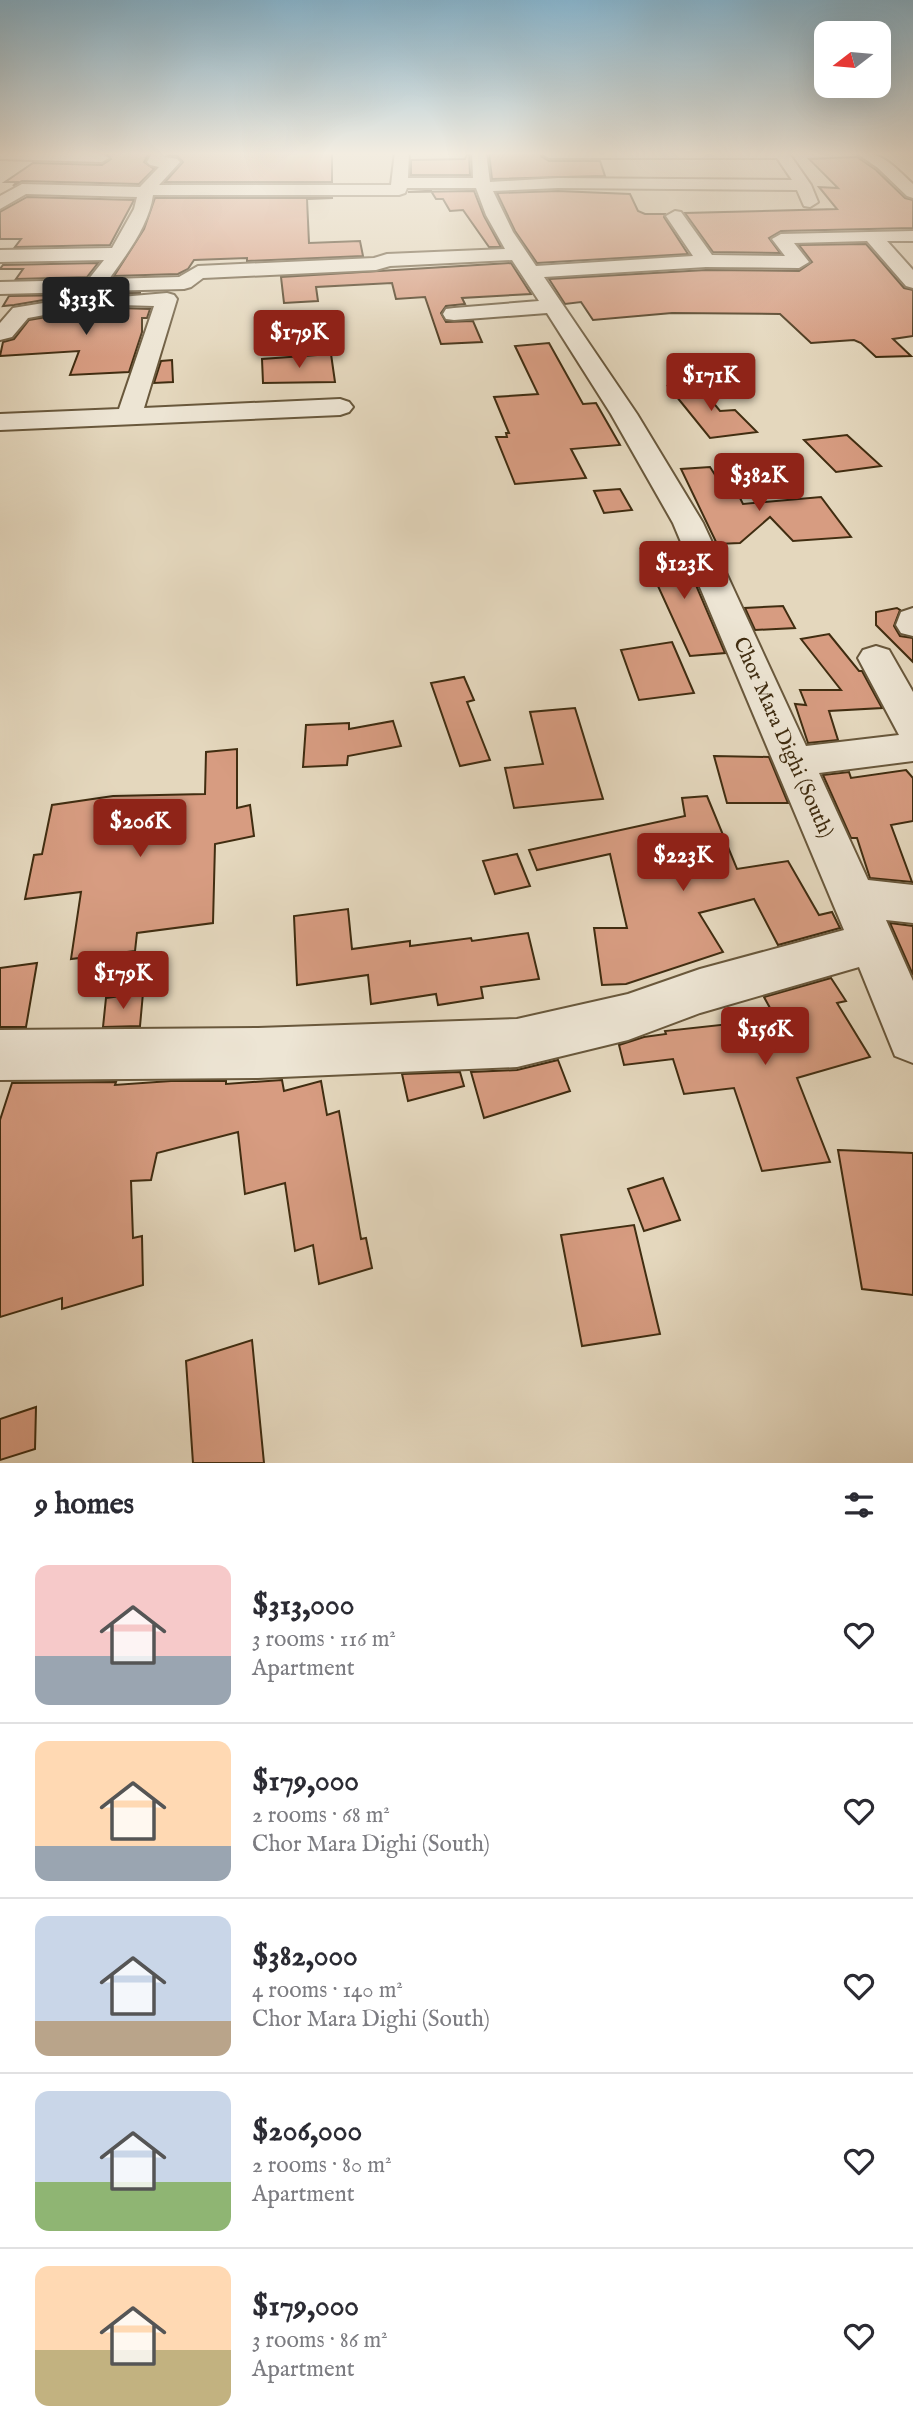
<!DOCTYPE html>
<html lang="en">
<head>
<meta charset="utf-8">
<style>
  :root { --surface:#fff; --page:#f2f2f3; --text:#2b2b33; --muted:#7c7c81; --line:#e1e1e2; --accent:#8f2418 }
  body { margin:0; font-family:"IM FELL English",serif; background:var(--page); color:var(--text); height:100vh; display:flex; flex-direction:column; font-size:26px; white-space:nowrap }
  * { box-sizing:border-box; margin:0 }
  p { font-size:23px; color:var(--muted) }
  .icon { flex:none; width:38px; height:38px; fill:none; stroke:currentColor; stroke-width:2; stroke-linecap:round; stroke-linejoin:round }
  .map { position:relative; height:1463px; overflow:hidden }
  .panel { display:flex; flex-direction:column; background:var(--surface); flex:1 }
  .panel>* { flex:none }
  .needle { width:46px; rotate:254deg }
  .buttons { position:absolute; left:814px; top:21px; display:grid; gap:14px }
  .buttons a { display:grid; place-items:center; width:77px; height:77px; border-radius:14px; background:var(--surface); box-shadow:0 7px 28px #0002; font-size:35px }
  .price { position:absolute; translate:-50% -60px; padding:0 16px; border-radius:7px; background:var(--accent); color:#fff; font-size:23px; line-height:46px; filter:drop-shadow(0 2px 4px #0008) }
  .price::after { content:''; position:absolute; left:50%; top:42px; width:21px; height:16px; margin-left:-10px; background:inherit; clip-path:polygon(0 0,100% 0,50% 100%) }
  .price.active { background:#222; color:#fff }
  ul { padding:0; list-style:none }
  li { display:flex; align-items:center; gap:21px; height:175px; padding:0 35px }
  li+li { border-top:2px solid var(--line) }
  li span { display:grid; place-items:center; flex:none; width:196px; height:140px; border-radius:14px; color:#555 }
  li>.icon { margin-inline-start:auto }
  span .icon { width:84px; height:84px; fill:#fffc; stroke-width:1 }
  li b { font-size:30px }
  h2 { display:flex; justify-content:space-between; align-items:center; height:84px; padding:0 35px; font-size:30px }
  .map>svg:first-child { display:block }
  .building { fill:#d79c81; stroke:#402d11; stroke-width:2 }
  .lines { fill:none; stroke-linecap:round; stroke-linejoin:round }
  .minor-casing { stroke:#69583c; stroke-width:4 }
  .minor { fill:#ede5d4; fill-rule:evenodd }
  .labels { text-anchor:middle; stroke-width:6; stroke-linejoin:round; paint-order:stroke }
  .street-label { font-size:21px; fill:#402d11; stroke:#ede5d4 }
</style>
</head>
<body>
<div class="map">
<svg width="913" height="1463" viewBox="0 0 913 1463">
  <rect width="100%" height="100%" fill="#e4d7bd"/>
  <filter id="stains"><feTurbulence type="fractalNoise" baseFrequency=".00286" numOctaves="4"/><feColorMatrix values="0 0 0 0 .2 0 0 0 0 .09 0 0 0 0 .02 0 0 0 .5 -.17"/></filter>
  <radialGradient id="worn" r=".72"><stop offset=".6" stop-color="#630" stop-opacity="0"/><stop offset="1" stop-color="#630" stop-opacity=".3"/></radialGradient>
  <!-- building -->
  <g class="building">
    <path d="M 138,152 L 150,152 L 144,162 L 154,169 L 139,184 L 22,181 L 13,186 L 17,182 L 5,182 L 33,163 L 102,165 L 111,159 L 106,153 Z"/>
    <path d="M 169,152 L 332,152 L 332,182 L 165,182 L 183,162 L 177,156 L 169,155 Z"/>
    <path d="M 489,152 L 540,152 L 541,156 L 549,161 L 600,161 L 605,176 L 492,179 Z"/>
    <path d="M 467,154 L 469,154 L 470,175 L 411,175 L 411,160 L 465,159 Z"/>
    <path d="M 857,157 L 876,170 L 905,198 L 913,200 L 913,228 L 781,231 L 769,238 L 780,253 L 713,252 L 685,213 L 837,209 L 819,187 L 838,188 L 809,159 Z"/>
    <path d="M 431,191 L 408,192 L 474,191 L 484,216 L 501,247 L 489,247 L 463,210 L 450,211 L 443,199 L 436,199 Z"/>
    <path d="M 558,191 L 630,194 L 638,211 L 645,214 L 665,214 L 664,217 L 688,254 L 537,263 L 515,231 L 497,193 Z"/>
    <path d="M 27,197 L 134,200 L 110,245 L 15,247 L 21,239 L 0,239 L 0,212 Z"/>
    <path d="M 155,198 L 333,198 L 307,199 L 309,243 L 360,241 L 363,256 L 247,261 L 247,258 L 194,260 L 188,269 L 178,274 L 114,276 L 144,229 Z"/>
    <path d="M 866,244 L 904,288 L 913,290 L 913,336 L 893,339 L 911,356 L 876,357 L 861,343 L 854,340 L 811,343 L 780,314 L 672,313 L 593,320 L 581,302 L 565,304 L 549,279 L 706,270 L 799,271 L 812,262 L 799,245 Z"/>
    <path d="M 98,263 L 87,277 L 16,279 L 23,269 L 0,269 L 3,265 Z"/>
    <path d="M 511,263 L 531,294 L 462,298 L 465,304 L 446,306 L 441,313 L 446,322 L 473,321 L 482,342 L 441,344 L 425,297 L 396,299 L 392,283 L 316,287 L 318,301 L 284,303 L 281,277 Z"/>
    <path d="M 141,293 L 121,294 L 115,301 L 121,308 L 150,309 L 147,318 L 142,318 L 142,332 L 129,372 L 70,375 L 79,351 L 0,356 L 3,342 L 14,339 L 29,320 L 88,310 L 101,294 Z"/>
    <path d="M 73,295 L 14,305 L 3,306 L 9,296 Z"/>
    <path d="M 549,343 L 583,404 L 596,403 L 620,445 L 571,449 L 586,478 L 515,484 L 496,437 L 507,437 L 506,433 L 509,433 L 494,397 L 538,394 L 515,346 Z"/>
    <path d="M 331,354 L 335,382 L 263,383 L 262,359 Z"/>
    <path d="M 172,360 L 173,382 L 154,383 L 161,361 Z"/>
    <path d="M 698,384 L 720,411 L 735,410 L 757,432 L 710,438 L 668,386 Z"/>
    <path d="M 847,435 L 881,466 L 836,472 L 804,440 Z"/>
    <path d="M 710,467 L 726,492 L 737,492 L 743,504 L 821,497 L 851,537 L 793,541 L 770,517 L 740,543 L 717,544 L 681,469 Z"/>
    <path d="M 620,489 L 632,510 L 604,513 L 594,491 Z"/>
    <path d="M 679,547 L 687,564 L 725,653 L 690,656 L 641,549 Z"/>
    <path d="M 783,606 L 795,628 L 755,630 L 745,608 Z"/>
    <path d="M 897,608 L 900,610 L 894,626 L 900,636 L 913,638 L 913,662 L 876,625 L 876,612 Z"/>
    <path d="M 829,634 L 859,671 L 862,671 L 882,708 L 829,711 L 838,740 L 808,743 L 795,704 L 806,705 L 800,690 L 841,690 L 801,639 Z"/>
    <path d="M 672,642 L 694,693 L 639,700 L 621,650 Z"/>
    <path d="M 464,677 L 474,700 L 467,702 L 490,760 L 460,766 L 431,683 Z"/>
    <path d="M 575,708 L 603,799 L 514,808 L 505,768 L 543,764 L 530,712 Z"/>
    <path d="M 393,721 L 401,746 L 348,756 L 347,765 L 303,767 L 306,725 L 349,723 L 349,729 Z"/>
    <path d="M 237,749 L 237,808 L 250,805 L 254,836 L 215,844 L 213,923 L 137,933 L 135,951 L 71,959 L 81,892 L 25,899 L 34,855 L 42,854 L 52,805 L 113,796 L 205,794 L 206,752 Z"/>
    <path d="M 714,756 L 769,757 L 788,803 L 727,803 Z"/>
    <path d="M 906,770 L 913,778 L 913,821 L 891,825 L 912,882 L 870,878 L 857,838 L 851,838 L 823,775 L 849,772 L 851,778 Z"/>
    <path d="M 707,796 L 737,869 L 788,861 L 819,915 L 832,912 L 840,928 L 778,945 L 754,899 L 699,913 L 723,952 L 626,984 L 602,985 L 594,928 L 627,928 L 610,854 L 537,870 L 529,850 L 685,816 L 682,798 Z"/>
    <path d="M 517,854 L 530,886 L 495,894 L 483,861 Z"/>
    <path d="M 348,909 L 352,949 L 410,941 L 410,946 L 471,938 L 472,941 L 528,933 L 539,979 L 481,987 L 483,998 L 438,1005 L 436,994 L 371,1004 L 368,975 L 297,985 L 294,916 Z"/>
    <path d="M 890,923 L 913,926 L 913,975 Z"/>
    <path d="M 37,963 L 26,1027 L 0,1027 L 0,968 Z"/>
    <path d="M 831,978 L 846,1001 L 837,1003 L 870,1057 L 797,1078 L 830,1162 L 762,1171 L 734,1088 L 684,1094 L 673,1059 L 624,1065 L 619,1045 L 644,1037 L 666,1034 L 665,1031 L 776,1019 L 764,997 Z"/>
    <path d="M 143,993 L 140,1026 L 103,1027 L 106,998 Z"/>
    <path d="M 558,1060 L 570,1091 L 484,1118 L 471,1072 L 517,1070 Z"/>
    <path d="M 460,1072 L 464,1086 L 408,1101 L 402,1074 Z"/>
    <path d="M 282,1080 L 284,1091 L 321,1081 L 327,1115 L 339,1111 L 361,1239 L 366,1238 L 372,1268 L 319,1284 L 313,1245 L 295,1251 L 285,1183 L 245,1194 L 238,1132 L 157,1153 L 151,1180 L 131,1181 L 133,1238 L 142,1236 L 143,1285 L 62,1309 L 62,1298 L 0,1317 L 0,1120 L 12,1083 L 116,1082 L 115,1085 L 171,1081 L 226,1081 L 226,1084 Z"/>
    <path d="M 838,1150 L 913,1153 L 913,1295 L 862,1289 Z"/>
    <path d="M 663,1178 L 680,1220 L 644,1231 L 628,1189 Z"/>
    <path d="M 634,1225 L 660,1334 L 582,1346 L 561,1235 Z"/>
    <path d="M 252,1340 L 264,1463 L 193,1463 L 186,1361 Z"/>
    <path d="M 36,1407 L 35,1449 L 0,1460 L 0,1419 Z"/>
  </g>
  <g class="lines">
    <defs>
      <g id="minor">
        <path d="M 0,152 L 102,154 L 109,158 L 102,162 L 0,159 Z"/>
        <path d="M 153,152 L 167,152 L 165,157 L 177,159 L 180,162 L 159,185 L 391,185 L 395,152 L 409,152 L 408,178 L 473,178 L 472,152 L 486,152 L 490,182 L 558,178 L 792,180 L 777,158 L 549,158 L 542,154 L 788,152 L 811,185 L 818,202 L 810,207 L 804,206 L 797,190 L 558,188 L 493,191 L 513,232 L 536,266 L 693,256 L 666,216 L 675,211 L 681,212 L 712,255 L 785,256 L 772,239 L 781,234 L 913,231 L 913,241 L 887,241 L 913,270 L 913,288 L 906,286 L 867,241 L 794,243 L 809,262 L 799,268 L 706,267 L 544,277 L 637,414 L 703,523 L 806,746 L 899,735 L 858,658 L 863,650 L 876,646 L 889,650 L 913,692 L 913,761 L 819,773 L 868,880 L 913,885 L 913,923 L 886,920 L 913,981 L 913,1063 L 895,1056 L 859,967 L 700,1013 L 628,1040 L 517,1067 L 258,1078 L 0,1080 L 0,1030 L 258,1028 L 517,1019 L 628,994 L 700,969 L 844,930 L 673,523 L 611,414 L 547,313 L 454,320 L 446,319 L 443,314 L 446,309 L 454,308 L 539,301 L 512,260 L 390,266 L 376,270 L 203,278 L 191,287 L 184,289 L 100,291 L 88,307 L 28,318 L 12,337 L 0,340 L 0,323 L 13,308 L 74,298 L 79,292 L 0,294 L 0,282 L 88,280 L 104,260 L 0,262 L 0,250 L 112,248 L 134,209 L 137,197 L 26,194 L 0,209 L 0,196 L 22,184 L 140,187 L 159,167 L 150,165 L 147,162 ZM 407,188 L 476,188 L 486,215 L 505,249 L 387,254 L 374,258 L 198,266 L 179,277 L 109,279 C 127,254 149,225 153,195 L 399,195 L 405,193 Z"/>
        <path d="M 855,152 C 884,152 893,166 913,184 L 913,198 L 907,196 L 878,168 Z"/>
        <path d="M 167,293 L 174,295 L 177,299 L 144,408 L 340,399 L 349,402 L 353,407 L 349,412 L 340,415 L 0,430 L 0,414 L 119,409 L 154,306 L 121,305 L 118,301 L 121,297 Z"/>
        <path d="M 913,608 L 913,636 L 901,633 L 896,625 L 901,612 Z"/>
      </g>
    </defs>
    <!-- minor casing -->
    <use href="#minor" class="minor-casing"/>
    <!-- minor -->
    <use href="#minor" class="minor"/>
  </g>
  <!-- sky -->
  <linearGradient id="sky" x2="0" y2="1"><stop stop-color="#87b6d0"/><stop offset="0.43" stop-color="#f3ede1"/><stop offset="1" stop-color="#f3ede1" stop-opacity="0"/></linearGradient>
  <rect width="913" height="357" fill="url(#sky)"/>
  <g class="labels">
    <!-- street labels -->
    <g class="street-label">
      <text transform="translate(784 737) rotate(66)" y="7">Chor Mara Dighi (South)</text>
    </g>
  </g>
  <rect width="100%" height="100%" filter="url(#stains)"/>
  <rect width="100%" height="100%" fill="url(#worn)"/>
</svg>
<div class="buttons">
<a><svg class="needle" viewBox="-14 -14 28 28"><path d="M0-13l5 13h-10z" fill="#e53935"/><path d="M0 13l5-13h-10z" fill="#7c7c81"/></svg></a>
</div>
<b class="price active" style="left:86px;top:337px">$313K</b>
<b class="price" style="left:299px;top:370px">$179K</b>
<b class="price" style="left:711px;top:413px">$171K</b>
<b class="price" style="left:759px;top:513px">$382K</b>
<b class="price" style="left:684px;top:601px">$123K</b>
<b class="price" style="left:140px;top:859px">$206K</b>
<b class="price" style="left:683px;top:893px">$223K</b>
<b class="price" style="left:123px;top:1011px">$179K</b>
<b class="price" style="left:765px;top:1067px">$156K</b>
</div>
<section class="panel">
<h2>9 homes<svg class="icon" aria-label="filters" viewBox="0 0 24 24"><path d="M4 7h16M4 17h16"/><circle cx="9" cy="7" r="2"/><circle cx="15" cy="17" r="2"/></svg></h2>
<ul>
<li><span style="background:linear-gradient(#f6c9c9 65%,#9aa5b1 0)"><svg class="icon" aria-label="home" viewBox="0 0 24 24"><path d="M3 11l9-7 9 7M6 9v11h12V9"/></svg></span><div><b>$313,000</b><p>3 rooms · 116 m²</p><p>Apartment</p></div><svg class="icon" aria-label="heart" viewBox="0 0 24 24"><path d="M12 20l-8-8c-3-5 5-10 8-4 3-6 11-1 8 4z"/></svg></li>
<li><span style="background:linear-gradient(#ffd9b3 75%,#9aa5b1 0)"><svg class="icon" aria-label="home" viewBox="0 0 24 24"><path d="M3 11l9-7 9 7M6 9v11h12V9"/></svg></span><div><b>$179,000</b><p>2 rooms · 68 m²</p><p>Chor Mara Dighi (South)</p></div><svg class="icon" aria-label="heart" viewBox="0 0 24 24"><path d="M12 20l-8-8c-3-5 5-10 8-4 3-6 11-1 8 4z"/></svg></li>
<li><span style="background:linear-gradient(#c9d6e8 75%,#b9a48a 0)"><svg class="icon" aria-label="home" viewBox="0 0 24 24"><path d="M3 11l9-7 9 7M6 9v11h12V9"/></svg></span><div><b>$382,000</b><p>4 rooms · 140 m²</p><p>Chor Mara Dighi (South)</p></div><svg class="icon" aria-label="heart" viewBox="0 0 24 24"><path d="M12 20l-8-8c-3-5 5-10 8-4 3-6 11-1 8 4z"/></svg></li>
<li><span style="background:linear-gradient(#c9d6e8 65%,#8fb573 0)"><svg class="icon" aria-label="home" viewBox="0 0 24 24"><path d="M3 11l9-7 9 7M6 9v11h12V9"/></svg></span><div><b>$206,000</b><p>2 rooms · 80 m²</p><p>Apartment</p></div><svg class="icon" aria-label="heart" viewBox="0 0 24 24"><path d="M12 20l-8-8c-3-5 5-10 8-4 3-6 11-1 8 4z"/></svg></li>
<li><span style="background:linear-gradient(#ffd9b3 60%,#c2b280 0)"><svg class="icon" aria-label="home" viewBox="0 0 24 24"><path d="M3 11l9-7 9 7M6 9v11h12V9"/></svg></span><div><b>$179,000</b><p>3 rooms · 86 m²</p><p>Apartment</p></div><svg class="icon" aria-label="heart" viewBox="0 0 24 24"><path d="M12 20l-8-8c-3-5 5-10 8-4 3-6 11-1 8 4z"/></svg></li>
</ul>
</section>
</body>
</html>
